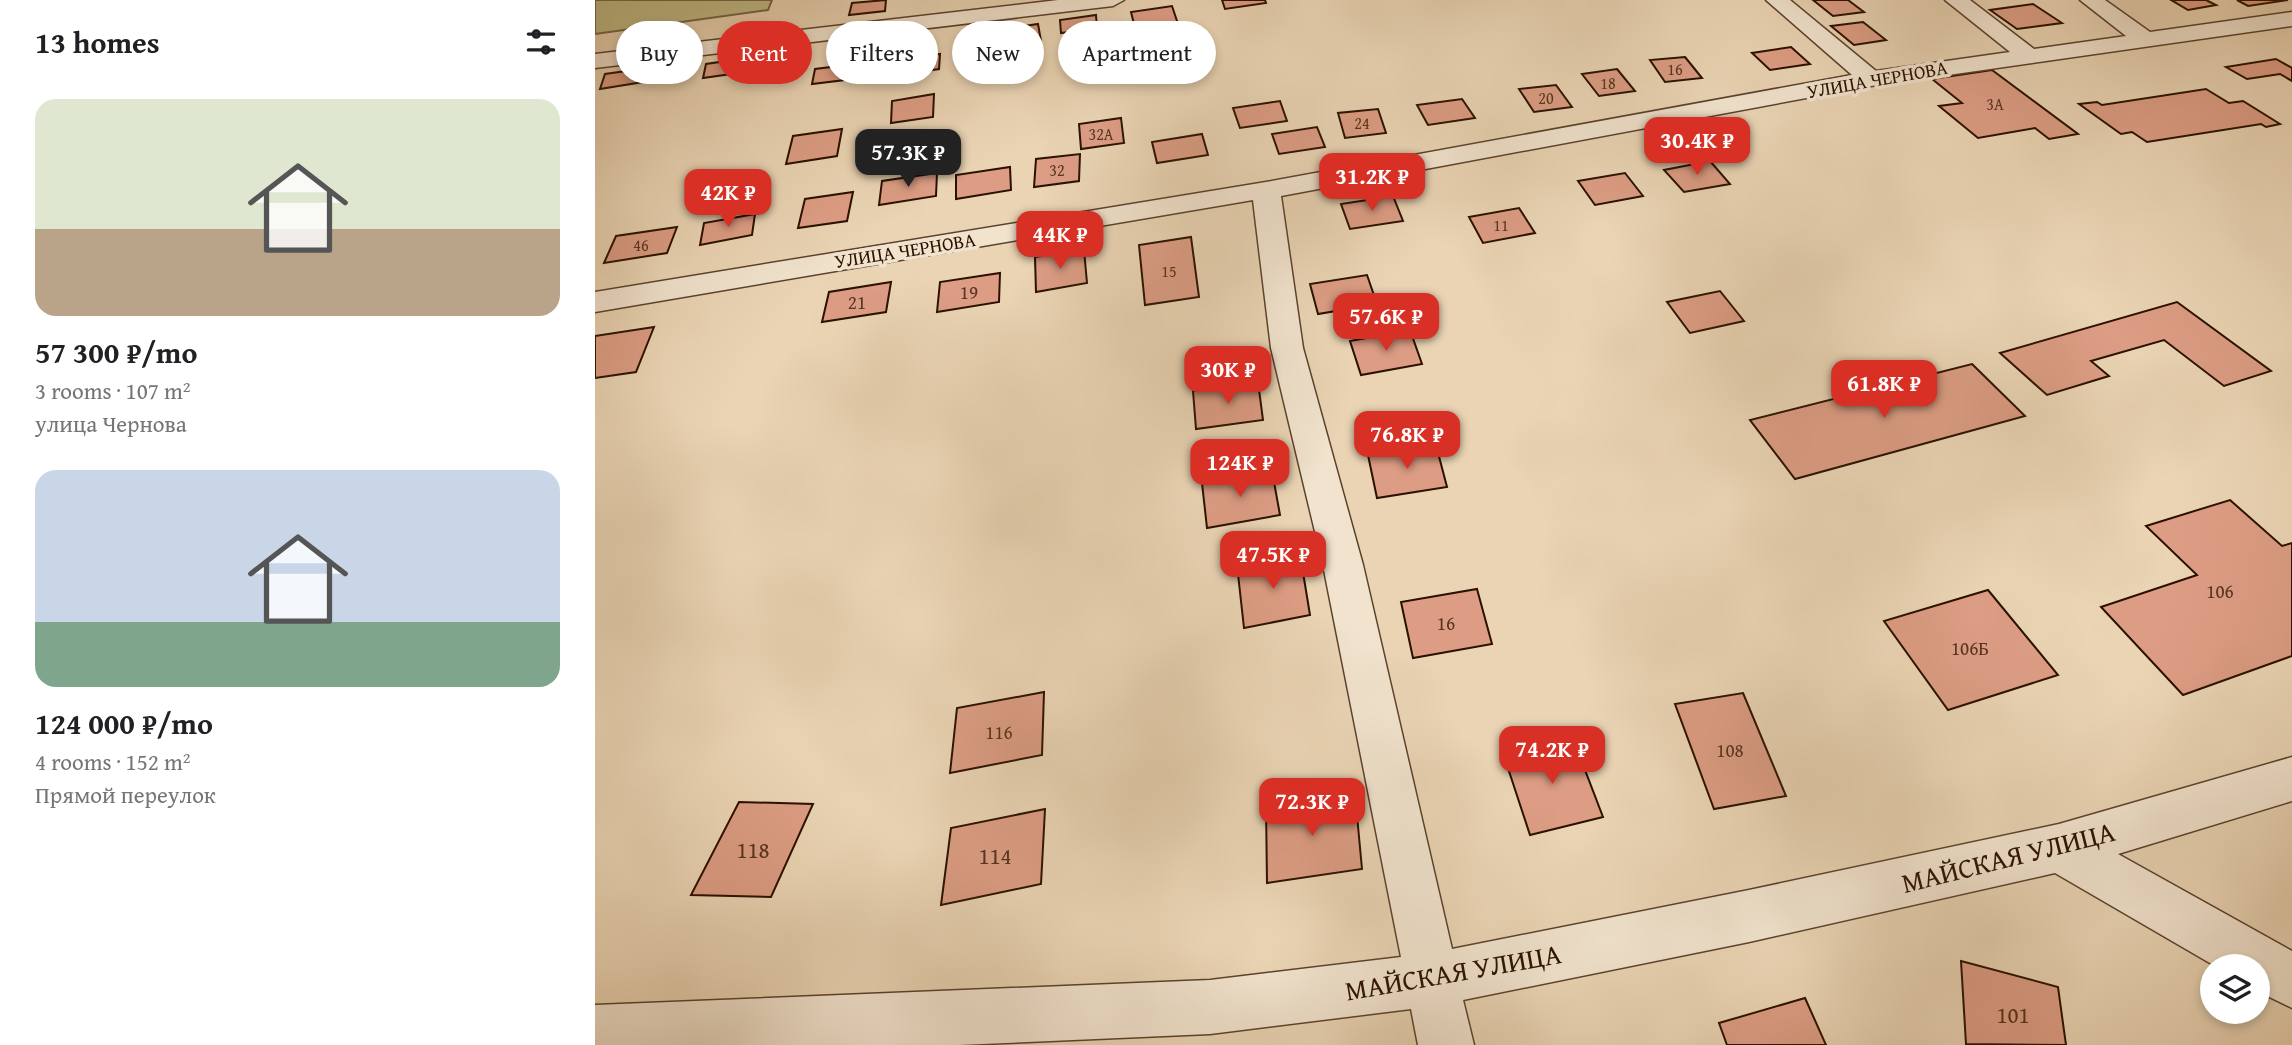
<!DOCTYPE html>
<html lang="en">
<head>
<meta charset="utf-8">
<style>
  :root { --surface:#fff; --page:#f6f6f6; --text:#202124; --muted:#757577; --accent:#d93025 }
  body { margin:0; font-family:"Gentium Book Plus",serif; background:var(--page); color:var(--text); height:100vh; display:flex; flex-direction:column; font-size:26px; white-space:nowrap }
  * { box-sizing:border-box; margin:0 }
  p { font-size:23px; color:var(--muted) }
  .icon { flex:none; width:38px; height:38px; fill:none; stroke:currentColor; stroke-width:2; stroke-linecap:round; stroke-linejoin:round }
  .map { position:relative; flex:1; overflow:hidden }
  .sheet { display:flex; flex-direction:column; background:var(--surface); width:595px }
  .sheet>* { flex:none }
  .top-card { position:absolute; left:21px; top:21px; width:665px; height:63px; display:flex; gap:14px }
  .fabs { position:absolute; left:1605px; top:954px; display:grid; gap:14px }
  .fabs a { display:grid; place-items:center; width:70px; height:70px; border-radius:50%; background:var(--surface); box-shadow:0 4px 10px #0003; font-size:35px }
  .price { position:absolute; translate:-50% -60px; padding:0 16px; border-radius:14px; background:var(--accent); color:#fff; font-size:23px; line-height:46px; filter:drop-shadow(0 2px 4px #0008) }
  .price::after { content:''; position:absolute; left:50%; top:42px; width:21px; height:16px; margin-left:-10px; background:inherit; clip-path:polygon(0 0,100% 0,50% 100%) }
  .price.active { background:#222; color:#fff }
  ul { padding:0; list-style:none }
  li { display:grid; align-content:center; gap:14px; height:371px; padding:0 35px }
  li span { display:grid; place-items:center; height:217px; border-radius:21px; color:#555 }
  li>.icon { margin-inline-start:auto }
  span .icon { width:126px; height:126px; fill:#fffc; stroke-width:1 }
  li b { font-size:30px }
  h2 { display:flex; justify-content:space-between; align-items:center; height:84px; padding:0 35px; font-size:30px }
  .chip { padding:0 24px; border-radius:32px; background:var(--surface); box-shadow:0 4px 10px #0003; font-size:24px; line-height:63px }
  .chip.active { background:var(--accent); color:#fff }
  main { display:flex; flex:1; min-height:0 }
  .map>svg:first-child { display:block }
  .green { fill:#bfbb87; stroke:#756644; stroke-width:2 }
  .building { fill:#dc9d84; stroke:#2b1100; stroke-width:2 }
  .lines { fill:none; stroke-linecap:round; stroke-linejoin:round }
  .minor-casing { stroke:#5b422d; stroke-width:3 }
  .minor { fill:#f1e3ce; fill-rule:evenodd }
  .labels { text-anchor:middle; stroke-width:7; stroke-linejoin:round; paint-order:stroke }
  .far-number-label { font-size:16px; fill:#573421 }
  .far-street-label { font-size:19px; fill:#2b1100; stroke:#f1e3ce }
  .number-label { font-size:19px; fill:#573421 }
  .near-number-label { font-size:23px; fill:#573421 }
  .near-street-label { font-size:28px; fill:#2b1100; stroke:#f1e3ce }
</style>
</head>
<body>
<main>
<section class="sheet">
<h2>13 homes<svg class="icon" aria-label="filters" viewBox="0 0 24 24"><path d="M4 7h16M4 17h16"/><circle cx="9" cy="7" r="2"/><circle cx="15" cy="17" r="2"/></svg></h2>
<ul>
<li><span style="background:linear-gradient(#dfe7d0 60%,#b9a48a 0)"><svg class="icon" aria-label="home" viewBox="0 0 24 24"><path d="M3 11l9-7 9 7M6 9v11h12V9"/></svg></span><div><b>57 300 ₽/mo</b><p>3 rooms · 107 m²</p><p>улица Чернова</p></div></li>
<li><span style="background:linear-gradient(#c9d6e8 70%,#7fa58c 0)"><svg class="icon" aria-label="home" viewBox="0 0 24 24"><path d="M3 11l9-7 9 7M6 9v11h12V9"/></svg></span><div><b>124 000 ₽/mo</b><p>4 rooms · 152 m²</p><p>Прямой переулок</p></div></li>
</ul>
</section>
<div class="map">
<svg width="1697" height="1045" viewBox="0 0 1697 1045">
  <rect width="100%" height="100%" fill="#ead4b4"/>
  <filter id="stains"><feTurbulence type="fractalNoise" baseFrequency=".00286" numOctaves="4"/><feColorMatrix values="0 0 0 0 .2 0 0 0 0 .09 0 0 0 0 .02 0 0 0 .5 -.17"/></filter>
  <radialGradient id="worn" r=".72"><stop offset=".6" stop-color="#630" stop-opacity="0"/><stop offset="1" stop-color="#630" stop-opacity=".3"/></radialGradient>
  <!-- green -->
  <path class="green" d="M 0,0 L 177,0 L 173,10 L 0,34 Z"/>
  <!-- building -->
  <g class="building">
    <path d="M 291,0 L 290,11 L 254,15 L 257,3 Z"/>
    <path d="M 627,0 L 670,0 L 671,3 L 630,9 Z"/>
    <path d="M 1218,0 L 1253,0 L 1269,12 L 1238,16 Z"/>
    <path d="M 1576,0 L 1611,0 L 1621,5 L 1593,10 Z"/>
    <path d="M 1642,0 L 1693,0 L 1653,6 Z"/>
    <path d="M 1438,4 L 1467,23 L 1422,29 L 1395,10 Z"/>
    <path d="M 577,6 L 585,30 L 542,36 L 536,12 Z"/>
    <path d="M 501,15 L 502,28 L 466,33 L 465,20 Z"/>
    <path d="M 1268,22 L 1291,40 L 1259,45 L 1236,26 Z"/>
    <path d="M 443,24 L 446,41 L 412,46 L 410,29 Z"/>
    <path d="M 1196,47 L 1215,64 L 1175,70 L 1157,53 Z"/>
    <path d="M 345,54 L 344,69 L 301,75 L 304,59 Z"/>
    <path d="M 1090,57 L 1107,78 L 1070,82 L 1055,60 Z"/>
    <path d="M 152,58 L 150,72 L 108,78 L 111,64 Z"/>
    <path d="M 1681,59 L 1697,68 L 1697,81 L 1685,74 L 1652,79 L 1631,67 Z"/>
    <path d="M 261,64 L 258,79 L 217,84 L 220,69 Z"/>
    <path d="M 53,68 L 48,82 L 5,89 L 10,74 Z"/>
    <path d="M 1022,69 L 1040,91 L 1004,96 L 987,74 Z"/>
    <path d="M 1397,70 L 1483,134 L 1454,139 L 1440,128 L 1383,138 L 1344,106 L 1367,103 L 1337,79 Z"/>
    <path d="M 961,85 L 977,107 L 939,112 L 924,89 Z"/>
    <path d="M 1611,89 L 1634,103 L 1648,101 L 1685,124 L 1671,127 L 1666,124 L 1552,142 L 1537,132 L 1526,134 L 1484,104 L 1502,102 L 1507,105 Z"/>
    <path d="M 339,94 L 338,117 L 296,123 L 297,101 Z"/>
    <path d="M 867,99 L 880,118 L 833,125 L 822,105 Z"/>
    <path d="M 685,101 L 692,121 L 645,128 L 638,108 Z"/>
    <path d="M 783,109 L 791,133 L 750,138 L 743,113 Z"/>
    <path d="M 526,118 L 529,143 L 486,149 L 484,124 Z"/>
    <path d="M 722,127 L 730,147 L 684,154 L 677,134 Z"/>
    <path d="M 247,129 L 242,156 L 191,164 L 198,136 Z"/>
    <path d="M 607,134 L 613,155 L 562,163 L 557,142 Z"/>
    <path d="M 485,154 L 484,181 L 439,187 L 441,159 Z"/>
    <path d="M 1115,161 L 1135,184 L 1089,192 L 1069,170 Z"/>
    <path d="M 415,167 L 416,190 L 361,199 L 361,175 Z"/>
    <path d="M 342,173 L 341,196 L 284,205 L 287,181 Z"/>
    <path d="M 1030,173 L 1048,196 L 1000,205 L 983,181 Z"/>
    <path d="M 258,192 L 252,221 L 203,228 L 210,199 Z"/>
    <path d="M 798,196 L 808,221 L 755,229 L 746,204 Z"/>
    <path d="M 924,208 L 940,233 L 888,243 L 874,217 Z"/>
    <path d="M 160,214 L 157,235 L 105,245 L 109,223 Z"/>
    <path d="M 82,227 L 72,253 L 9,263 L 21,236 Z"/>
    <path d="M 596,237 L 604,297 L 550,305 L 544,245 Z"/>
    <path d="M 489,250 L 492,283 L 441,292 L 440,257 Z"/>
    <path d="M 405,273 L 404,302 L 342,312 L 345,282 Z"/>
    <path d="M 772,275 L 782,304 L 723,314 L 715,284 Z"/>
    <path d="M 296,282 L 291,312 L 227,322 L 234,292 Z"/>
    <path d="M 1125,291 L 1149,321 L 1095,333 L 1072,302 Z"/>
    <path d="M 1582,302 L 1676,371 L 1629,386 L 1569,340 L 1496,361 L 1514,376 L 1452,395 L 1405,353 Z"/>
    <path d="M 59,327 L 41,372 L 0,378 L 0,336 Z"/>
    <path d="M 815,330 L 827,364 L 766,375 L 755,341 Z"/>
    <path d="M 1377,364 L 1430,416 L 1200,479 L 1155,420 Z"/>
    <path d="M 663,382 L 668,420 L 601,429 L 598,391 Z"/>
    <path d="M 841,445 L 852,487 L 782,498 L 773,455 Z"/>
    <path d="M 677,471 L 685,515 L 612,528 L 607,483 Z"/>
    <path d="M 1635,500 L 1687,546 L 1697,543 L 1697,656 L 1588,695 L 1506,607 L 1602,575 L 1551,526 Z"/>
    <path d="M 705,554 L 715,615 L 649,628 L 642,565 Z"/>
    <path d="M 882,589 L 897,644 L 818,658 L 806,602 Z"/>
    <path d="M 1393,590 L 1463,675 L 1353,710 L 1289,621 Z"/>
    <path d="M 449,692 L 447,755 L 355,773 L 362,708 Z"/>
    <path d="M 1148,693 L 1191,796 L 1119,809 L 1080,704 Z"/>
    <path d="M 977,736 L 1008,817 L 935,835 L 908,753 Z"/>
    <path d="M 760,794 L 767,869 L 672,883 L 671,806 Z"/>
    <path d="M 144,802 L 218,804 L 176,897 L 96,895 Z"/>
    <path d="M 450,809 L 446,884 L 346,905 L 356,828 Z"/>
    <path d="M 1366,961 L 1463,987 L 1471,1045 L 1371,1044 Z"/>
    <path d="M 1210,998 L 1231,1045 L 1132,1045 L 1124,1023 Z"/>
  </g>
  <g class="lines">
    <defs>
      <g id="minor">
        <path d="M 463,0 L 529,0 L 518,6 L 0,68 L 0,54 Z"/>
        <path d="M 1171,0 L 1195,0 L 1281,71 L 1415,52 L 1350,0 L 1375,0 L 1439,49 L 1531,36 L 1485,0 L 1510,0 L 1555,32 L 1697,12 L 1697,26 L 1276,86 L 686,196 L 708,348 L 768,565 L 857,949 L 1154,890 L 1464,824 L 1697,757 L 1697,801 L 1523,854 L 1697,951 L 1697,1008 L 1662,991 L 1662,966 L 1620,966 L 1460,873 L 1154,942 L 868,1000 L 879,1045 L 823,1045 L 816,1009 L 615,1034 L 364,1045 L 0,1045 L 0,1005 L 615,980 L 806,957 L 728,565 L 676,348 L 658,200 L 0,312 L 0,292 L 671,182 L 1257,75 Z"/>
      </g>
    </defs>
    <!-- minor casing -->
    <use href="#minor" class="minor-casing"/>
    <!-- minor -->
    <use href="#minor" class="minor"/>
  </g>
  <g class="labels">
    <!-- far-number labels -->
    <g class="far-number-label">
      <text x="1080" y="75">16</text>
      <text x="1013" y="89">18</text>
      <text x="951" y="104">20</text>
      <text x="1400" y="110">3А</text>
      <text x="767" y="129">24</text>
      <text x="506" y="140">32А</text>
      <text x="462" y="176">32</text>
      <text x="906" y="231">11</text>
      <text x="46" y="251">46</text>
      <text x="574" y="277">15</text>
    </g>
    <!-- far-street labels -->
    <g class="far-street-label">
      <text transform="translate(1282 79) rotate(-10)" y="7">УЛИЦА ЧЕРНОВА</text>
      <text transform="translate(310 250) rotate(-9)" y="7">УЛИЦА ЧЕРНОВА</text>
    </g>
    <!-- number labels -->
    <g class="number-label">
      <text x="374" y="299">19</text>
      <text x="262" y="309">21</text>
      <text x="1625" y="598">106</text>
      <text x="851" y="630">16</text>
      <text x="1375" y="655">106Б</text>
      <text x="404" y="739">116</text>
      <text x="1135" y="757">108</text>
    </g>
    <!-- near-number labels -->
    <g class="near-number-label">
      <text x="158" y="858">118</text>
      <text x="400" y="864">114</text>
      <text x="1418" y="1023">101</text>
    </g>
    <!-- near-street labels -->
    <g class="near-street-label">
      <text transform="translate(1413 857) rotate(-14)" y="10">МАЙСКАЯ УЛИЦА</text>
      <text transform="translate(858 972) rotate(-10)" y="10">МАЙСКАЯ УЛИЦА</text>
    </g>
  </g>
  <rect width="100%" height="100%" filter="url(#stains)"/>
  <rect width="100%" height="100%" fill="url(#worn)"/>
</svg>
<div class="fabs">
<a><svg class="icon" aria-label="layers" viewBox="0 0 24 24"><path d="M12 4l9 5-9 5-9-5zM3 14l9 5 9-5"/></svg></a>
</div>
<b class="price" style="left:1102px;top:177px">30.4K ₽</b>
<b class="price active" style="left:313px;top:189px">57.3K ₽</b>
<b class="price" style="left:777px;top:213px">31.2K ₽</b>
<b class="price" style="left:133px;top:229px">42K ₽</b>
<b class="price" style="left:465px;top:271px">44K ₽</b>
<b class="price" style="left:791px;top:353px">57.6K ₽</b>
<b class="price" style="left:633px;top:406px">30K ₽</b>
<b class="price" style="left:1289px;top:420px">61.8K ₽</b>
<b class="price" style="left:812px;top:471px">76.8K ₽</b>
<b class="price" style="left:645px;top:499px">124K ₽</b>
<b class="price" style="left:678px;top:591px">47.5K ₽</b>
<b class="price" style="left:957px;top:786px">74.2K ₽</b>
<b class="price" style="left:717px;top:838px">72.3K ₽</b>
<div class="top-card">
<a class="chip">Buy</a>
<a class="chip active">Rent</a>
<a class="chip">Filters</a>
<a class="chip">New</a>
<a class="chip">Apartment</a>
</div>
</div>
</main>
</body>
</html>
